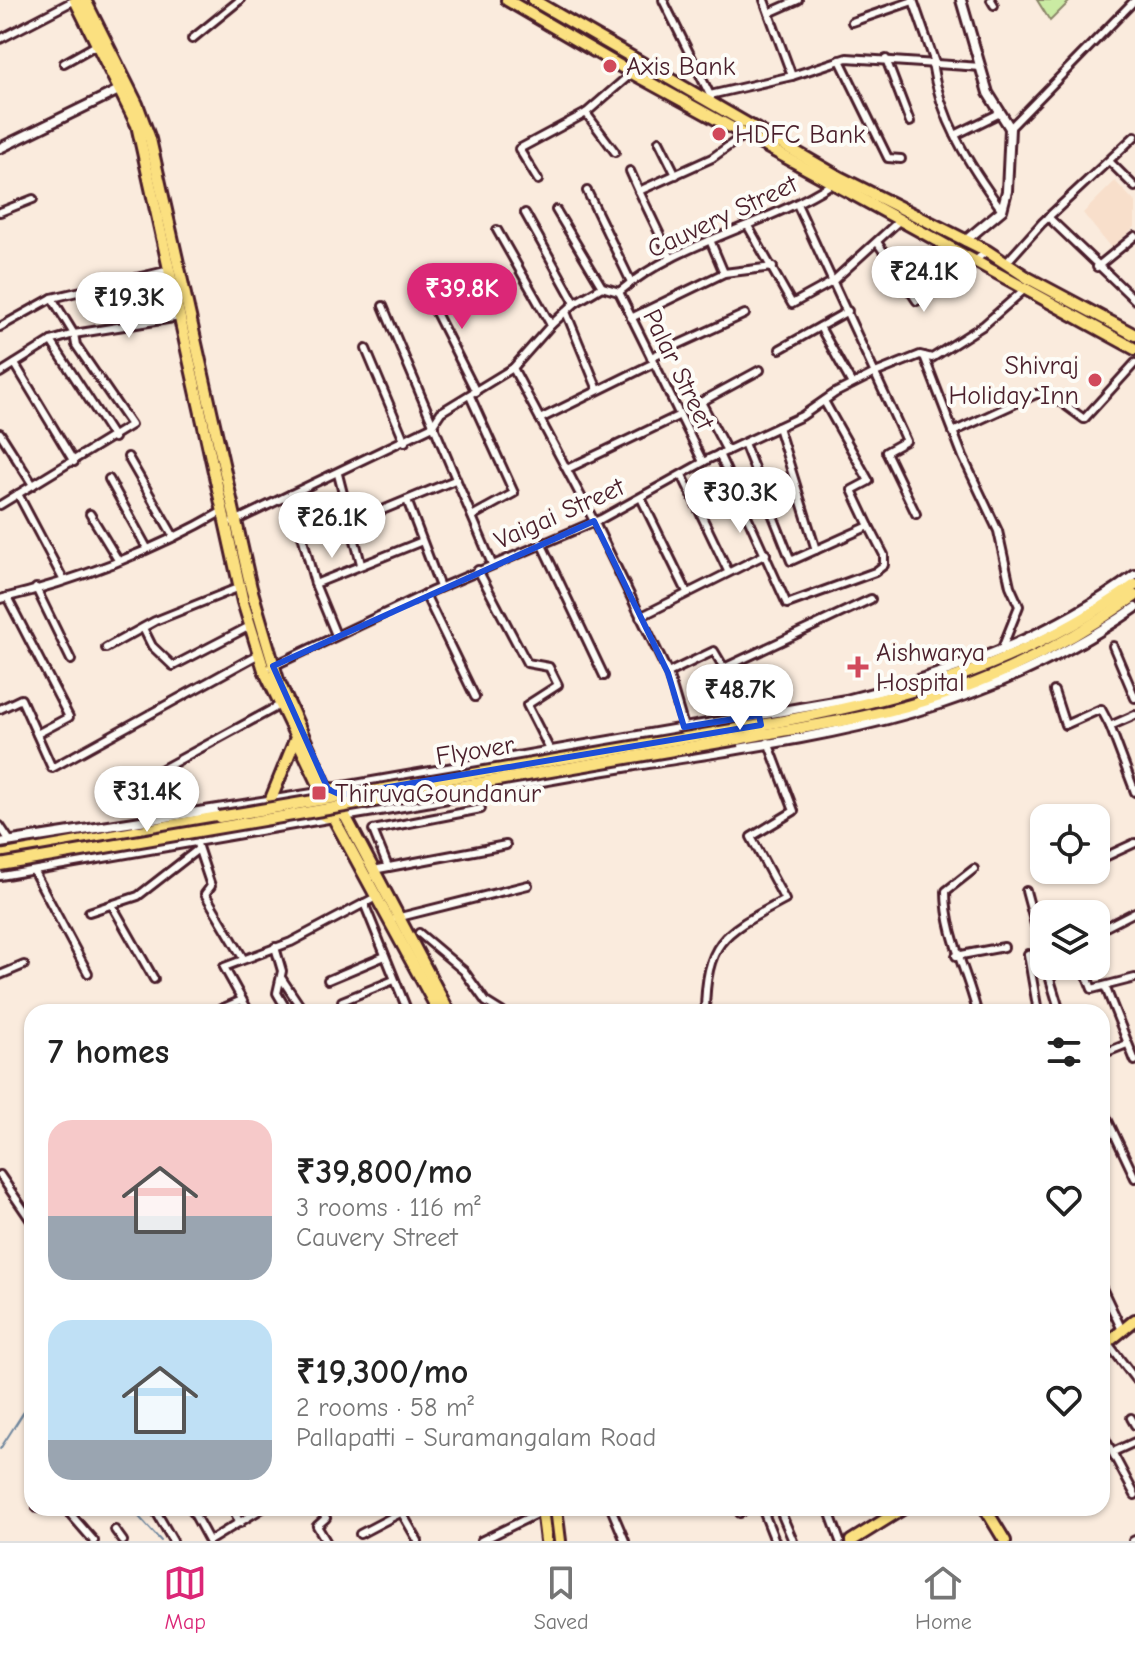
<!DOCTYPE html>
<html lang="en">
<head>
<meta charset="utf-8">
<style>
  :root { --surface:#fff; --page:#f6f6f6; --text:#222; --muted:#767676; --line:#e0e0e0; --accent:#db2777 }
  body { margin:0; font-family:"Comic Neue",sans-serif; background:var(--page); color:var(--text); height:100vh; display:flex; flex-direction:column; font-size:30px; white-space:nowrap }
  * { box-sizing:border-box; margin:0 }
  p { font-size:26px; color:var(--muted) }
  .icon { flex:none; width:44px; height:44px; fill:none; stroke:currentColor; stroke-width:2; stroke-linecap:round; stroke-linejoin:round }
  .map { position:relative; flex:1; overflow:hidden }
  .panel { position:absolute; left:24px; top:1004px; width:1086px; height:512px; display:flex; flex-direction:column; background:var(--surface); border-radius:24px; box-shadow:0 2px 6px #0004 }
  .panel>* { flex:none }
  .fabs { position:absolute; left:1030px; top:804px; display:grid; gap:16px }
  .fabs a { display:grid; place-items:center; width:80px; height:80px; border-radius:16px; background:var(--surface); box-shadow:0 2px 6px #0004; font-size:40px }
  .price { position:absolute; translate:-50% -68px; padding:0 18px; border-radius:28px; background:#fff; color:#222; font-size:26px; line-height:52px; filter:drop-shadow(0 2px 4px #0008) }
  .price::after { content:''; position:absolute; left:50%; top:48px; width:24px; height:18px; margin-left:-12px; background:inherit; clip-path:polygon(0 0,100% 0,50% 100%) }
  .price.selected { background:var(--accent); color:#fff }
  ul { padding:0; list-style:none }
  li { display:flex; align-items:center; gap:24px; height:200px; padding:0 24px }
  li span { display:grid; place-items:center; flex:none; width:224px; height:160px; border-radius:24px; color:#555 }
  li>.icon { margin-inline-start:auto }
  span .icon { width:96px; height:96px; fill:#fffc; stroke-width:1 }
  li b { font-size:34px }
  h2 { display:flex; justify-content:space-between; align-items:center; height:96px; padding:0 24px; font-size:34px }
  .tab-bar { display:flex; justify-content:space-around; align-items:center; height:112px; border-top:2px solid var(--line); background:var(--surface); font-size:22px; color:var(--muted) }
  .tab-bar a { display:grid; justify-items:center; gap:4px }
  .tab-bar .selected { color:var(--accent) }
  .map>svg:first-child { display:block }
  .built { fill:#f8dfcb }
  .green { fill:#caeba3; stroke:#8a8567; stroke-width:2 }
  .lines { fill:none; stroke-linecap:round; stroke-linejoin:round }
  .stream { stroke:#70879e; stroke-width:2 }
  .minor-casing { stroke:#4a1f2b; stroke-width:12 }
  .tertiary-casing { stroke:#4a1f2b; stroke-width:14 }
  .primary-casing { stroke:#4a1f2b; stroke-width:16 }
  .trunk-casing { stroke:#4a1f2b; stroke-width:16 }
  .minor { stroke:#fdfcf7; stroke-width:6 }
  .tertiary { stroke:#fdfcf7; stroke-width:8 }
  .primary { stroke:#fbe080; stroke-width:10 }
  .trunk { stroke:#fbe080; stroke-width:10 }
  .trunk-bridge-casing { stroke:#4a1f2b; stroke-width:16; stroke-linecap:butt }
  .trunk-bridge { stroke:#fbe080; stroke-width:10 }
  .marked { fill:none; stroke:#1d4ed8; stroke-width:6; stroke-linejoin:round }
  .poi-dot { fill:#d1495b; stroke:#fdfcf7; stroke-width:3 }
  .labels { text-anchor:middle; stroke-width:8; stroke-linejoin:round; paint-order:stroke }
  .poi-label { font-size:26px; fill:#4a1f2b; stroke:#fdfcf7; text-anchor:start }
  .street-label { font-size:26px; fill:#4a1f2b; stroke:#fdfcf7 }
</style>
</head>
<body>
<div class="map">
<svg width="1135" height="1541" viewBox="0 0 1135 1541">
  <rect width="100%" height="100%" fill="#faebdd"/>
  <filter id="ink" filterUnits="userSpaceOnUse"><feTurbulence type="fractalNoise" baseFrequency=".0125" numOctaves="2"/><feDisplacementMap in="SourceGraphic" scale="16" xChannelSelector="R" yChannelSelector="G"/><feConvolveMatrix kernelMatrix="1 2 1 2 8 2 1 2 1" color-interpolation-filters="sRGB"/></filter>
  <g filter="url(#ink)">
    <!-- built -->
    <path class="built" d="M 1115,181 L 1135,202 L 1135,227 L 1111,248 L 1083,213 Z"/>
    <!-- green -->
    <path class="green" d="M 1037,0 L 1071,0 L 1050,21 Z"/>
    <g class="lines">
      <!-- stream -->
      <g class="stream">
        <path d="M 0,1449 L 32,1399"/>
        <path d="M 131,1508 L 161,1541"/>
      </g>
      <defs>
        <g id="minor">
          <path d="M 663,0 L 711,97"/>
          <path d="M 913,0 L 935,63"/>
          <path d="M 991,0 L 994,5"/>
          <path d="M 769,13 L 798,0"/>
          <path d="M 852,22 L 913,1"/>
          <path d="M 0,39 L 75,0"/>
          <path d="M 192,39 L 240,0"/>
          <path d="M 886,59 L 910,122"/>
          <path d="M 840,60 L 888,158 L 901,159"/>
          <path d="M 64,63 L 98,44"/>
          <path d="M 932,63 C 940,119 969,165 1002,210"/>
          <path d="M 792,76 L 847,58 L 981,67"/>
          <path d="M 710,95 L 792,76 L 764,0"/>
          <path d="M 586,113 L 615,152"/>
          <path d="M 1010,128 L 1135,0"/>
          <path d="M 955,135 L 1000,113"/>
          <path d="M 659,141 L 676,175"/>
          <path d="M 1109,161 L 1135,187"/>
          <path d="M 630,171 L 639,191"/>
          <path d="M 538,180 L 519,149 L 586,113 L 632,73"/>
          <path d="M 587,191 L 631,282"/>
          <path d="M 797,204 L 906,441 L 886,452 L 916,514"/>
          <path d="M 556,210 L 602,287"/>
          <path d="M 0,212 L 33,199"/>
          <path d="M 525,213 L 575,303"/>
          <path d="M 1048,217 L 1135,300"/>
          <path d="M 748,226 L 792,304 L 832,282 L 900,220"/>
          <path d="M 497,230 L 551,325"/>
          <path d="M 710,240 L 724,273"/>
          <path d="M 877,242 L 917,301 L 951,280 L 987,251"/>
          <path d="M 671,258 L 639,191 L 712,158 L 744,135"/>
          <path d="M 1006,263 L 1042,223 L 1135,136"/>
          <path d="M 1097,267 L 1135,236"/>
          <path d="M 421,283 L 476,392"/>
          <path d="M 619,292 L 703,462"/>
          <path d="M 383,306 L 492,564"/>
          <path d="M 566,312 L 598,390"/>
          <path d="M 631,318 L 724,273 L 773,267"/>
          <path d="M 0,327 L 52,298 L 170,270"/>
          <path d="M 820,327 L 852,384"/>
          <path d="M 51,341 L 114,438"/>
          <path d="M 366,349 L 405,442"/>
          <path d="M 780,349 L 848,311"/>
          <path d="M 924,356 L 963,457 L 998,531 L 1010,586 L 1019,606 L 1001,651"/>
          <path d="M 651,357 L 745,314"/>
          <path d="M 15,364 L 74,462"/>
          <path d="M 513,368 L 594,521 L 668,673 L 684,727"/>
          <path d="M 0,373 L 51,341 L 74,334 L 180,317"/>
          <path d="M 470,396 L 514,493 L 472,516"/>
          <path d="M 824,401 L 869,481 L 852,490 L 869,526"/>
          <path d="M 540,419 L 654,363"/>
          <path d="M 778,427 L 816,550"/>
          <path d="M 953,432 L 1036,394 L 1050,394 L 1084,419 L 1135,363"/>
          <path d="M 0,433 L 33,485"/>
          <path d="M 727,451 L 701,402 L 760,370"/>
          <path d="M 719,454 L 787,604 L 875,572 L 884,565 L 884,555 L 869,526 L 791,561 L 744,443"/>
          <path d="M 128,457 L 174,537"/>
          <path d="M 567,469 L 680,415"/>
          <path d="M 338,474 L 361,564"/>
          <path d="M 682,475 L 728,571"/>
          <path d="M 109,479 L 147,548"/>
          <path d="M 18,494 L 63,579"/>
          <path d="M 291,494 L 315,584 L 336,635"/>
          <path d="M 641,498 L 687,592"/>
          <path d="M 407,500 L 440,587"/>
          <path d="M 0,505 L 131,425 L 76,345 L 74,334 L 52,298"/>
          <path d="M 90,514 L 118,560"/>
          <path d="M 233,522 L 431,427 L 441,412 L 513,368 L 551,325 L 575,303 L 602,287 L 619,292 C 681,240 765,227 833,183"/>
          <path d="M 351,523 L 455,480"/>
          <path d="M 541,543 L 604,676"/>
          <path d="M 478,570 L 527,663 L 549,667 L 558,685 L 527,705 L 550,750"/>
          <path d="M 315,584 L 420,542"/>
          <path d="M 36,588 L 71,660"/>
          <path d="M 425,594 L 475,697"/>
          <path d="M 7,597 L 69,717 L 37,734"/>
          <path d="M 0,599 C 76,581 156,550 223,511"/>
          <path d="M 640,617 L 766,554"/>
          <path d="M 143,628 L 152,646 L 173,666 L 250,626"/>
          <path d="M 1113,646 L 1135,698"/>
          <path d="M 106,648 L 155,621 L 240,587"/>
          <path d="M 271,667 L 432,591 L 601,519 L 709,459 L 802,416 L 835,393 L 875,373 L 920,355 L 932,358 L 984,325 L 1025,289"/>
          <path d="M 668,673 L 714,651 L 724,668 L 871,599"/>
          <path d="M 1054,691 L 1065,725 L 1101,709 L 1110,726"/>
          <path d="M 0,709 L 21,699 L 52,768 L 259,654"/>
          <path d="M 1135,715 L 1110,726 L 1135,792"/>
          <path d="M 157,772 L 280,705"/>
          <path d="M 0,826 L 10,841"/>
          <path d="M 196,841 L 211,886 L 205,894 L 243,958"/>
          <path d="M 1096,861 L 1135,843"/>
          <path d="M 388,867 L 373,830 L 481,809"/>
          <path d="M 974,869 L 946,891 C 946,935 967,971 977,1012"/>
          <path d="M 33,870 L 88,973"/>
          <path d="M 373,870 L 506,845"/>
          <path d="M 1026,891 L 1044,958"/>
          <path d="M 364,903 L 408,1012"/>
          <path d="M 112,905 L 154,979"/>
          <path d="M 89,912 L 138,896 L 197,850"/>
          <path d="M 1062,913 L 1062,914"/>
          <path d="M 396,918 L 528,885"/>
          <path d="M 1096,932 L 1135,912"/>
          <path d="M 419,933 L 464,971 L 486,1002 L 502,1012"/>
          <path d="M 275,947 L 282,971 L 277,993 L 288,1012"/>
          <path d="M 1028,954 L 1038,1012"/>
          <path d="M 956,956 L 1004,947"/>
          <path d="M 1046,966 L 1060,1012"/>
          <path d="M 1083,966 L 1092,989 L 1135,978"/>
          <path d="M 0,975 L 24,965"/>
          <path d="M 282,979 L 304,1012"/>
          <path d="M 328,980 L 385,956"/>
          <path d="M 1105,986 L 1135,1061"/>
          <path d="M 342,1001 L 394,980"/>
          <path d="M 194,1012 L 206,1012"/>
          <path d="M 214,1012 L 242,1000"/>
          <path d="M 249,1012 L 224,967 L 291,942 L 376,897"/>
          <path d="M 705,1012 C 706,938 726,932 785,900 L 751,837 L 794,811 L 768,742"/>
          <path d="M 1102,1054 L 1127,1044"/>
          <path d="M 1103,1110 L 1135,1178"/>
          <path d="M 0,1175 L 32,1222"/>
          <path d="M 1102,1288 L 1122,1330"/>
          <path d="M 1107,1342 L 1135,1379"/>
          <path d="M 1131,1418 L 1135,1425"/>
          <path d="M 1102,1433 L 1135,1495"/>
          <path d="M 1113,1452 L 1135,1442"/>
          <path d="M 37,1508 L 66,1509 L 94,1541"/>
          <path d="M 154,1508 L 173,1541"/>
          <path d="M 191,1508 L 209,1541"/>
          <path d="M 232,1508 L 240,1523"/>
          <path d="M 320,1508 L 326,1518 L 317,1526 L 326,1541"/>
          <path d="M 399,1508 L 418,1541"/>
          <path d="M 611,1508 L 625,1541"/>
          <path d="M 762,1508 L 775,1541"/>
          <path d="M 779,1508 L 793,1541"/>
          <path d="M 828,1508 L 840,1541"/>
          <path d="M 740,1513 L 749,1508"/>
          <path d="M 115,1530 L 123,1541"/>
          <path d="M 360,1534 L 402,1512"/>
          <path d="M 209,1541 L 263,1508"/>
          <path d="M 481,1541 L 542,1511"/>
          <path d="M 1133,1541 L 1135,1540"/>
        </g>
        <g id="tertiary">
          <path d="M 961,0 L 988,93 L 1010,128 L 1007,191 L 1002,210 L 965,241"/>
          <path d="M 0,148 L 125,87"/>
          <path d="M 332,789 L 846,700 C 949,674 1048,639 1135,575"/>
          <path d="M 343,816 C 439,801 534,781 630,766 C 818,736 974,720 1135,608"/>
          <path d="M 0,843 L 319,793"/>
          <path d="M 0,875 L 328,818"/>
        </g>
        <g id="primary">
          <path d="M 75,0 L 137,125 L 243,602 L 264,670 L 322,791"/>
          <path d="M 85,0 L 137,104 L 150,139 L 251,588 L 278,680 L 326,786"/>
          <path d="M 507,0 L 632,73 L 1135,349"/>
          <path d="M 533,0 L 841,178 L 987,251 L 1028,278 L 1135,335"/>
          <circle cx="330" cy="803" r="14"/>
          <path d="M 271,799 L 295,740"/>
          <path d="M 342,810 L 449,1012"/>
          <path d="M 333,817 L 439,1012"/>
          <path d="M 1102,1347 L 1135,1320"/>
          <path d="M 542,1508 L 546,1541"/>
          <path d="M 556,1508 L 560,1541"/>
          <path d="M 985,1508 L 1005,1541"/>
          <path d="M 851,1541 L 904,1508"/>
        </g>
        <g id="trunk">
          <path d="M 738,729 C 886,704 1011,673 1135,585"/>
          <path d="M 738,739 C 782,730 826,725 870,715 C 965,695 1056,652 1135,596"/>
          <path d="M 0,856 L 219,817"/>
        </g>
      </defs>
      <!-- minor casing -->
      <use href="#minor" class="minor-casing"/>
      <!-- tertiary casing -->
      <use href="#tertiary" class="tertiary-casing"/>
      <!-- primary casing -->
      <use href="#primary" class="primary-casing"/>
      <!-- trunk casing -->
      <use href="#trunk" class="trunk-casing"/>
      <!-- minor -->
      <use href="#minor" class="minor"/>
      <!-- tertiary -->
      <use href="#tertiary" class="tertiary"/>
      <!-- primary -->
      <use href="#primary" class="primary"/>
      <!-- trunk -->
      <use href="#trunk" class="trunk"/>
      <defs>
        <g id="trunk-bridge">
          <path d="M 219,817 L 738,729"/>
          <path d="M 0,865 L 738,739"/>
        </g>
      </defs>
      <!-- trunk-bridge casing -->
      <use href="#trunk-bridge" class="trunk-bridge-casing"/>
      <!-- trunk-bridge -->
      <use href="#trunk-bridge" class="trunk-bridge"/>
    </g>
  </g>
  <!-- marked area -->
  <path class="marked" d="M 594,521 L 668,673 L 684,727 L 759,715 L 761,725 L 341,795 L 328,789 L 273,666 Z"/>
  <!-- markers -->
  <g class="poi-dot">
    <circle cx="610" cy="66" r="8"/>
    <circle cx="719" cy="134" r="8"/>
    <circle cx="1095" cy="380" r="8"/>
    <path d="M854 655h8v8h8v8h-8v8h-8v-8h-8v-8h8z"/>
    <rect x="311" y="785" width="16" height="16" rx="4"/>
  </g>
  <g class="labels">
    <!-- poi labels -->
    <g class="poi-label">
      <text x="626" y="75">Axis Bank</text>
      <text x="735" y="143">HDFC Bank</text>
      <text x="1079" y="374" text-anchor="end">Shivraj<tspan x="1079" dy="30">Holiday Inn</tspan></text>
      <text x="876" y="661">Aishwarya<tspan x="876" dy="30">Hospital</tspan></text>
      <text x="335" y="802">ThiruvaGoundanur</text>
    </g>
    <!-- street labels -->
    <g class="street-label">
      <text transform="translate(722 216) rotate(-25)" y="9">Cauvery Street</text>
      <text transform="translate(679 369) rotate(64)" y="9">Palar Street</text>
      <text transform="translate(559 513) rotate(-24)" y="9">Vaigai Street</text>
      <text transform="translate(475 750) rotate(-9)" y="9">Flyover</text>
    </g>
  </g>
</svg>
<div class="fabs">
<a><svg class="icon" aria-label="locate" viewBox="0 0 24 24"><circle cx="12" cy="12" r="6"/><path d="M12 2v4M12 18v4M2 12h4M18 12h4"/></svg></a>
<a><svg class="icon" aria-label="layers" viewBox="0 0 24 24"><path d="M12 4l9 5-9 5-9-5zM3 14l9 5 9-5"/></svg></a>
</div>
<b class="price" style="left:924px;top:314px">₹24.1K</b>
<b class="price selected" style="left:462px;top:331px">₹39.8K</b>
<b class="price" style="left:129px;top:340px">₹19.3K</b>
<b class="price" style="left:740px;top:535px">₹30.3K</b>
<b class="price" style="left:332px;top:560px">₹26.1K</b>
<b class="price" style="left:740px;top:732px">₹48.7K</b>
<b class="price" style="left:147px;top:834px">₹31.4K</b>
<section class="panel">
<h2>7 homes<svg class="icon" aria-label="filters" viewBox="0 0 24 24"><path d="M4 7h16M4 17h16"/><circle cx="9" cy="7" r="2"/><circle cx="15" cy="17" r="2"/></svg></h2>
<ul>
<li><span style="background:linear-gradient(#f6c9c9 60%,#9aa5b1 0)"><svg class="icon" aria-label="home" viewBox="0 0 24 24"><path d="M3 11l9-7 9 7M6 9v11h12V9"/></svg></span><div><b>₹39,800/mo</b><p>3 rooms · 116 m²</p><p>Cauvery Street</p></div><svg class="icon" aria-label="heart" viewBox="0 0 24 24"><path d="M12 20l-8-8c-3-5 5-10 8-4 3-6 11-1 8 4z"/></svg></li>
<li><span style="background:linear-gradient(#bfe0f5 75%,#9aa5b1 0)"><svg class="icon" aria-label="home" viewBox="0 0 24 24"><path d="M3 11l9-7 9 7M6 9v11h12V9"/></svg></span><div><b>₹19,300/mo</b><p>2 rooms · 58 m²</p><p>Pallapatti - Suramangalam Road</p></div><svg class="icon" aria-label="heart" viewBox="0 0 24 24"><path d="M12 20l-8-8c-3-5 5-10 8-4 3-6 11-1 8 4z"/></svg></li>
</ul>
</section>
</div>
<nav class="tab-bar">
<a class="selected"><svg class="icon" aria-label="map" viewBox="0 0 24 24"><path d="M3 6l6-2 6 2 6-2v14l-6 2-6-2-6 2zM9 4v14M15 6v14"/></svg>Map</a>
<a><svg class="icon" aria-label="saved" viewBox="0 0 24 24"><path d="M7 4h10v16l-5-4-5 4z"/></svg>Saved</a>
<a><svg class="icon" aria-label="home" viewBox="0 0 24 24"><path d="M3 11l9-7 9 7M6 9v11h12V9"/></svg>Home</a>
</nav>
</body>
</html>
